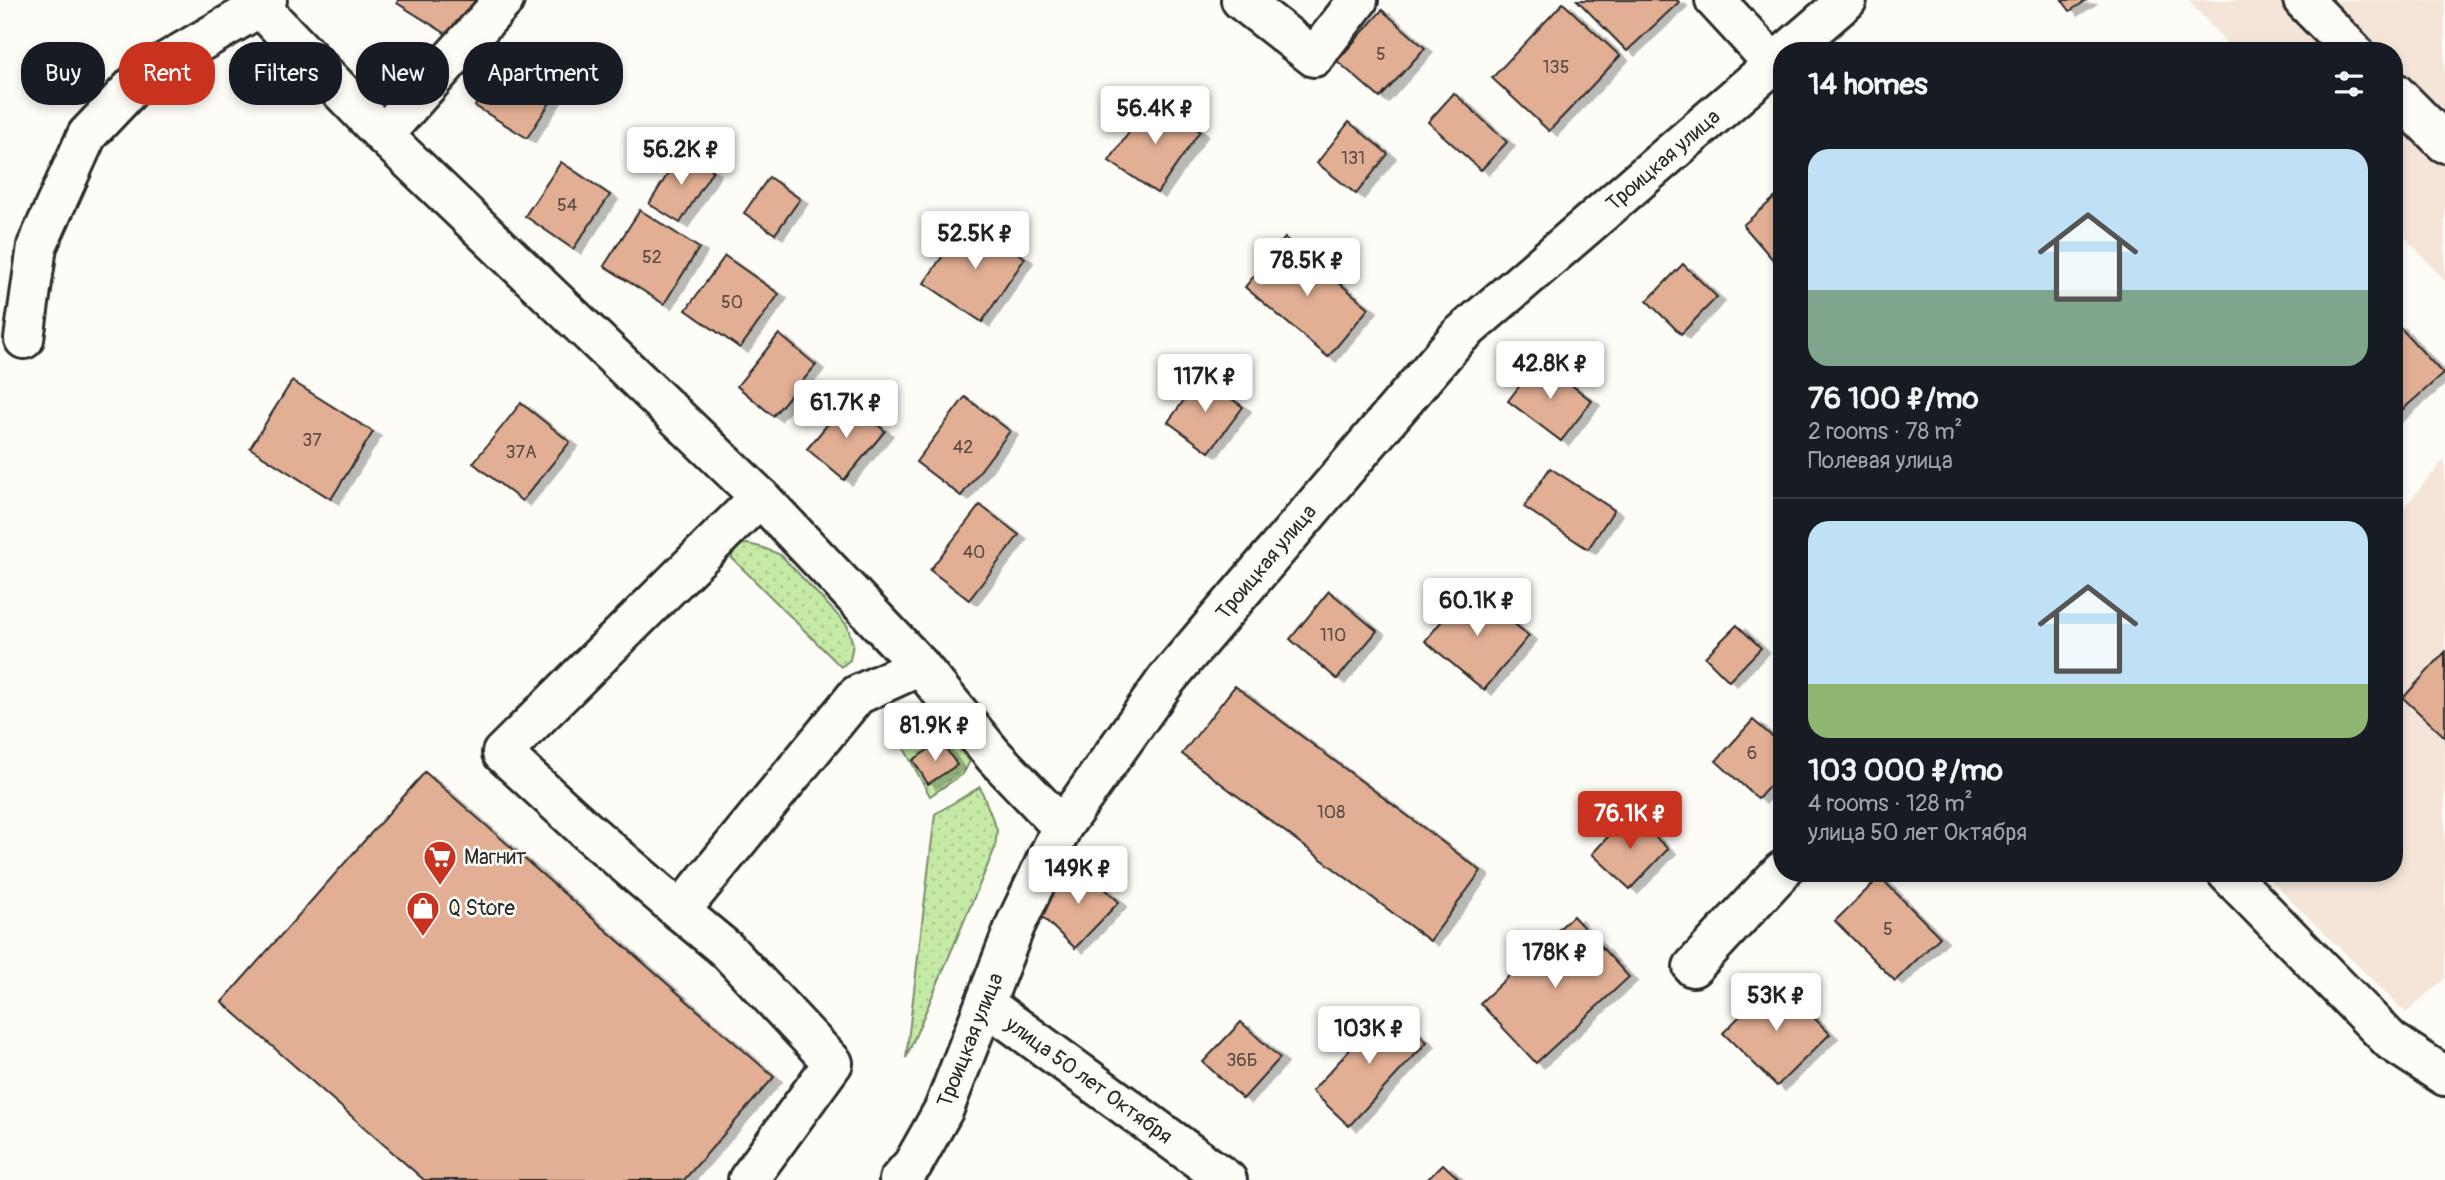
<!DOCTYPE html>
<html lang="en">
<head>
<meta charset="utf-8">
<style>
  :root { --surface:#171b24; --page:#242831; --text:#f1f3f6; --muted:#9ea1a6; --line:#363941; --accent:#c8321e }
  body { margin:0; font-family:Pangolin,sans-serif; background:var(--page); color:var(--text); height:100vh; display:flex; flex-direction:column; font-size:26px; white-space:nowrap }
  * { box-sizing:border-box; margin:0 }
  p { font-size:23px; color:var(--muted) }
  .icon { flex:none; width:38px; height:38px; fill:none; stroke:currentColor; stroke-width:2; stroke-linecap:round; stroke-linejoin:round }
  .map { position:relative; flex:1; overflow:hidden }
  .panel { position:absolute; left:1773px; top:42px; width:630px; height:840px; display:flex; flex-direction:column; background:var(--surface); border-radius:28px; box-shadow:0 4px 10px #0003 }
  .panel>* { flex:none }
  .top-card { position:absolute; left:21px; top:42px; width:665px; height:63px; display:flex; gap:14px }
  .price { position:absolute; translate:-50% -60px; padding:0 16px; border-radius:7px; background:#fff; color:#222; font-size:23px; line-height:46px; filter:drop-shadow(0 2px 4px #0008) }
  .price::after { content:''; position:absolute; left:50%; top:42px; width:21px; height:16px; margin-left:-10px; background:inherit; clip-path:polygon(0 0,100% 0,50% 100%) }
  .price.on { background:var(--accent); color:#fff }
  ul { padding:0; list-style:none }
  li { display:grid; align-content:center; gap:14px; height:371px; padding:0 35px }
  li+li { border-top:2px solid var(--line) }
  li span { display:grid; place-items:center; height:217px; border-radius:21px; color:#555 }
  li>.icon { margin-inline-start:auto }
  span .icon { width:126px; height:126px; fill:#fffc; stroke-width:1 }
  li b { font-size:30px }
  h2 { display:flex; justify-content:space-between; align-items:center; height:84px; padding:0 35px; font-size:30px }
  .tag { padding:0 24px; border-radius:28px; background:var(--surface); box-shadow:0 4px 10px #0003; font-size:24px; line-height:63px }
  .tag.on { background:var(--accent); color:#fff }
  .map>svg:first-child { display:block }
  .built { fill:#f5e5d9 }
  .grass { fill:url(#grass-dots); stroke:#788a68; stroke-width:2 }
  .building { fill:#e2af94; stroke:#2b2b2b; stroke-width:2; filter:url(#shadow) }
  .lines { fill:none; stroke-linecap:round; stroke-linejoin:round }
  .minor-casing { stroke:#2b2b2b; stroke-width:44 }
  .major-casing { stroke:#2b2b2b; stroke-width:44 }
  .minor { stroke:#fdfcf7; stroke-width:38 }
  .major { stroke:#fdfcf7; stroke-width:38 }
  .labels { text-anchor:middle; stroke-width:5; stroke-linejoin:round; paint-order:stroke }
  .number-label { font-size:18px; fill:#594c45 }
  .street-label { font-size:21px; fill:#2b2b2b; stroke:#fdfcf7 }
  .poi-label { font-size:21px; fill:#2b2b2b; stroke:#fdfcf7; text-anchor:start }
</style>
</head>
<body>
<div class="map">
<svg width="2445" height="1180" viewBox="0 0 2445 1180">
  <defs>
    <pattern id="grass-dots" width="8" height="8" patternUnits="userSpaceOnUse" patternTransform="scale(1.75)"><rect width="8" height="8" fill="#c4eaa5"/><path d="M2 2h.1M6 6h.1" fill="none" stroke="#a9c98e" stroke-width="1.8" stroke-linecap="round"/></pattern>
    <filter id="shadow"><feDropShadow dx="8" dy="4.5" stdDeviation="0" flood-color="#0004"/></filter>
  </defs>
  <rect width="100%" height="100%" fill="#fdfcf7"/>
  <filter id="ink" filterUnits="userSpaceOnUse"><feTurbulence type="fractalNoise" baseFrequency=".0143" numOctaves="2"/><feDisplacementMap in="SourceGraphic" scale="14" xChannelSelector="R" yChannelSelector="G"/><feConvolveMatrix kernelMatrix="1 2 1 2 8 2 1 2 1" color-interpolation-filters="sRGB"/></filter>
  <g filter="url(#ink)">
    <!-- built -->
    <g class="built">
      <path d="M 2188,0 L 2445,0 L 2445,281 L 2394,225 L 2394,51 L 2234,51 Z"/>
      <path d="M 2445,459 L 2445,978 L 2406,1013 L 2263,873 L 2394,873 L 2394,519 Z"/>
    </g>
    <!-- grass -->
    <g class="grass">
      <path d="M 747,544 L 761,547 L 781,555 L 847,625 L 853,644 L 850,660 L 841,667 L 732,558 L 732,550 L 737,545 Z"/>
      <path d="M 904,710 L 931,719 L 970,761 L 963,774 L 930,796 L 887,717 Z"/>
      <path d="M 980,787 L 997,830 L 995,848 L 906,1058 L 935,814 Z"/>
    </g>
    <!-- building -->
    <g class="building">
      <path d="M 398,0 L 476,0 L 453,38 L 397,3 Z"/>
      <path d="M 1577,0 L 1677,0 L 1679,2 L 1627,51 Z"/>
      <path d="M 2062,0 L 2087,0 L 2070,11 Z"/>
      <path d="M 1563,3 L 1620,56 L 1549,131 L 1492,78 Z"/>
      <path d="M 1382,10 L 1425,48 L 1380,98 L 1337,61 Z"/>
      <path d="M 514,45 L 566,78 L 527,138 L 475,106 Z"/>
      <path d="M 1454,93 L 1507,142 L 1481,170 L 1428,122 Z"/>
      <path d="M 1153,98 L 1200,131 L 1157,193 L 1109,161 Z"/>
      <path d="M 1349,122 L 1388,154 L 1356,194 L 1317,163 Z"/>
      <path d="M 682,151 L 713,170 L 680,223 L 649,204 Z"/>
      <path d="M 561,162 L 610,195 L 573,249 L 525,216 Z"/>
      <path d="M 769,177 L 800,199 L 775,234 L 744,213 Z"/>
      <path d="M 1778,195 L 1782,200 L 1781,269 L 1743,225 Z"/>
      <path d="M 640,210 L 699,248 L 664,304 L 604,266 Z"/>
      <path d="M 968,219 L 1025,258 L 982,322 L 924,283 Z"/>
      <path d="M 1285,238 L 1369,308 L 1328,357 L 1245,287 Z"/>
      <path d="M 725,256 L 779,294 L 740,348 L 686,310 Z"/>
      <path d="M 1683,264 L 1717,297 L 1681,334 L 1647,301 Z"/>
      <path d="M 2397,324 L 2443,374 L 2394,417 L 2394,326 Z"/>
      <path d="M 779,334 L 816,365 L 773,416 L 737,386 Z"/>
      <path d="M 1539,360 L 1592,401 L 1561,441 L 1508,401 Z"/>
      <path d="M 1201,377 L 1243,407 L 1209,452 L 1168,422 Z"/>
      <path d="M 292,381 L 373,432 L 331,499 L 250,448 Z"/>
      <path d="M 965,397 L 1010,431 L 961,496 L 916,462 Z"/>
      <path d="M 848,400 L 885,431 L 844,480 L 807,449 Z"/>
      <path d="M 521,403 L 570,442 L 522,501 L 473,463 Z"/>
      <path d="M 1550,468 L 1614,510 L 1588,549 L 1524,507 Z"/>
      <path d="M 980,505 L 1019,535 L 969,600 L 930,570 Z"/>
      <path d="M 1470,587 L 1529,636 L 1484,690 L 1425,641 Z"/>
      <path d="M 1329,591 L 1377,631 L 1337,679 L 1290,639 Z"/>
      <path d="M 1737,625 L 1761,648 L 1729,681 L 1705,657 Z"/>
      <path d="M 2445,652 L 2445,737 L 2403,698 Z"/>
      <path d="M 1235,686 L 1481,871 L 1430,941 L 1182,754 Z"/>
      <path d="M 1753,720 L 1782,745 L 1782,772 L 1758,799 L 1716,761 Z"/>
      <path d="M 941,741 L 957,765 L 928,784 L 913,760 Z"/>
      <path d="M 425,772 L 774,1077 L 684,1180 L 424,1180 L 222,1002 Z"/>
      <path d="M 1630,813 L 1668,849 L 1630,889 L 1592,854 Z"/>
      <path d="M 1080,865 L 1119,902 L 1075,948 L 1036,911 Z"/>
      <path d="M 1880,877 L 1940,937 L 1895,981 L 1835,921 Z"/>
      <path d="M 1573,916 L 1629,977 L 1536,1063 L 1480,1003 Z"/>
      <path d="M 1776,980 L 1830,1034 L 1777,1086 L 1723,1033 Z"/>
      <path d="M 1389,1007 L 1427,1042 L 1349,1126 L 1312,1091 Z"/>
      <path d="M 1241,1022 L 1280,1058 L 1243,1099 L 1203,1062 Z"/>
      <path d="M 1443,1164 L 1460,1180 L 1427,1180 Z"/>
    </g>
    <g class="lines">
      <defs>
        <g id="minor">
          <path d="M 1241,0 L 1314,57 L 1358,0"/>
          <path d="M 1715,0 L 1774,64"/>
          <path d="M 2303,0 L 2353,51"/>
          <path d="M 260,7 L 383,135 L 760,497 L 920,666 L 994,756 L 1062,827"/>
          <path d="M 2394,92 L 2445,143"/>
          <path d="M 383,135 L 504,0"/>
          <path d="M 24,339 L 37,246 L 87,135 L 145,74 L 260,7 L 267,0"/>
          <path d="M 2227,873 L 2391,1041 L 2445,1076"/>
          <path d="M 680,911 L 586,830 L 502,753 L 760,497"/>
          <path d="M 1693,967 L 1782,871"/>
          <path d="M 985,1004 L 1227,1180"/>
          <path d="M 748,1180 L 833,1063 L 727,950 L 680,911 L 857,695 L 920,666"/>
        </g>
        <g id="major">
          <path d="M 1788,51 L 1847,0"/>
          <path d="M 899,1180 L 913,1164 L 944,1109 L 1015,926 L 1062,827 L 1167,679 L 1458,337 L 1782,57"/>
        </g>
      </defs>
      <!-- minor casing -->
      <use href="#minor" class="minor-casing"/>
      <!-- major casing -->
      <use href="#major" class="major-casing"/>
      <!-- minor -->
      <use href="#minor" class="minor"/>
      <!-- major -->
      <use href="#major" class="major"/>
    </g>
  </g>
  <!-- icons -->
  <defs>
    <symbol id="supermarket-pin" viewBox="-11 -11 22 30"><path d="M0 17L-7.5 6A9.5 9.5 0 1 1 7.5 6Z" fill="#c8321e" stroke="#fdfcf7"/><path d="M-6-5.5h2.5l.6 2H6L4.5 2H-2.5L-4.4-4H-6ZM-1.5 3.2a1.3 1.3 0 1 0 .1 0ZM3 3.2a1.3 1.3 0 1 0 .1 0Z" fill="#fff"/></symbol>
    <symbol id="shop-pin" viewBox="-11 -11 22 30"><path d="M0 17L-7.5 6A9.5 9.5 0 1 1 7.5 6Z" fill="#c8321e" stroke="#fdfcf7"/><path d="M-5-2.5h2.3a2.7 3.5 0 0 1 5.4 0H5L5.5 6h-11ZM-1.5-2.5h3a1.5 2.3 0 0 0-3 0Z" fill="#fff"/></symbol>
  </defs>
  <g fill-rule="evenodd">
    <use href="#supermarket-pin" x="421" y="838" width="38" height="52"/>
    <use href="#shop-pin" x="404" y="889" width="38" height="52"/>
  </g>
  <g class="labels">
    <!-- number labels -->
    <g class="number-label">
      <text x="1381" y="60">5</text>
      <text x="1556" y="73">135</text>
      <text x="1353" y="164">131</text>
      <text x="567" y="211">54</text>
      <text x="652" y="263">52</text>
      <text x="732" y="308">50</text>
      <text x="312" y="446">37</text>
      <text x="963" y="453">42</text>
      <text x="521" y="458">37А</text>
      <text x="974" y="558">40</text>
      <text x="1333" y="641">110</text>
      <text x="1752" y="759">6</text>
      <text x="1331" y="818">108</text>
      <text x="1888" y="935">5</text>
      <text x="1242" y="1066">36Б</text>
    </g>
    <!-- street labels -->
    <g class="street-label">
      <text transform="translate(1663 160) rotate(-41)" y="7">Троицкая улица</text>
      <text transform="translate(1266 562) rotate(-50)" y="7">Троицкая улица</text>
      <text transform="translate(970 1040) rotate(-68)" y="7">Троицкая улица</text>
      <text transform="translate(1089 1080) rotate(36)" y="7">улица 50 лет Октября</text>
    </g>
    <!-- poi labels -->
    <g class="poi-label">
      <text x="464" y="864">Магнит</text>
      <text x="448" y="915">Q Store</text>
    </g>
  </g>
</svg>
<b class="price" style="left:1155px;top:146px">56.4K ₽</b>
<b class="price" style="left:681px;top:187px">56.2K ₽</b>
<b class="price" style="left:975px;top:271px">52.5K ₽</b>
<b class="price" style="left:1307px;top:298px">78.5K ₽</b>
<b class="price" style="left:1550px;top:401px">42.8K ₽</b>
<b class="price" style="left:1205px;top:414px">117K ₽</b>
<b class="price" style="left:846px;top:440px">61.7K ₽</b>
<b class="price" style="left:1477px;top:638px">60.1K ₽</b>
<b class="price" style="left:935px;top:763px">81.9K ₽</b>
<b class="price on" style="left:1630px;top:851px">76.1K ₽</b>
<b class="price" style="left:1078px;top:906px">149K ₽</b>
<b class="price" style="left:1555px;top:990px">178K ₽</b>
<b class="price" style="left:1776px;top:1033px">53K ₽</b>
<b class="price" style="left:1369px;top:1066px">103K ₽</b>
<div class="top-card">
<a class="tag">Buy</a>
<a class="tag on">Rent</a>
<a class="tag">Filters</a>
<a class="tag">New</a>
<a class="tag">Apartment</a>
</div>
<section class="panel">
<h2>14 homes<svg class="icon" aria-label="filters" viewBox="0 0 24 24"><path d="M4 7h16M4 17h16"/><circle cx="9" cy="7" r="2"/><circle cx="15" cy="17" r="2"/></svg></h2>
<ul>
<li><span style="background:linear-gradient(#bfe0f5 65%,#7fa58c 0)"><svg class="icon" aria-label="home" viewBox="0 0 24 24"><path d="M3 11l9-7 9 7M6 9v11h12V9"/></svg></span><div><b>76 100 ₽/mo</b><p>2 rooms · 78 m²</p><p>Полевая улица</p></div></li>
<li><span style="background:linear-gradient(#bfe0f5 75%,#8fb573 0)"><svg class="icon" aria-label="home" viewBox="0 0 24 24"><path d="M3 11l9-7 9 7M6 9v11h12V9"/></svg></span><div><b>103 000 ₽/mo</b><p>4 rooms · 128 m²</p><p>улица 50 лет Октября</p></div></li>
</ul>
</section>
</div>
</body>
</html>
